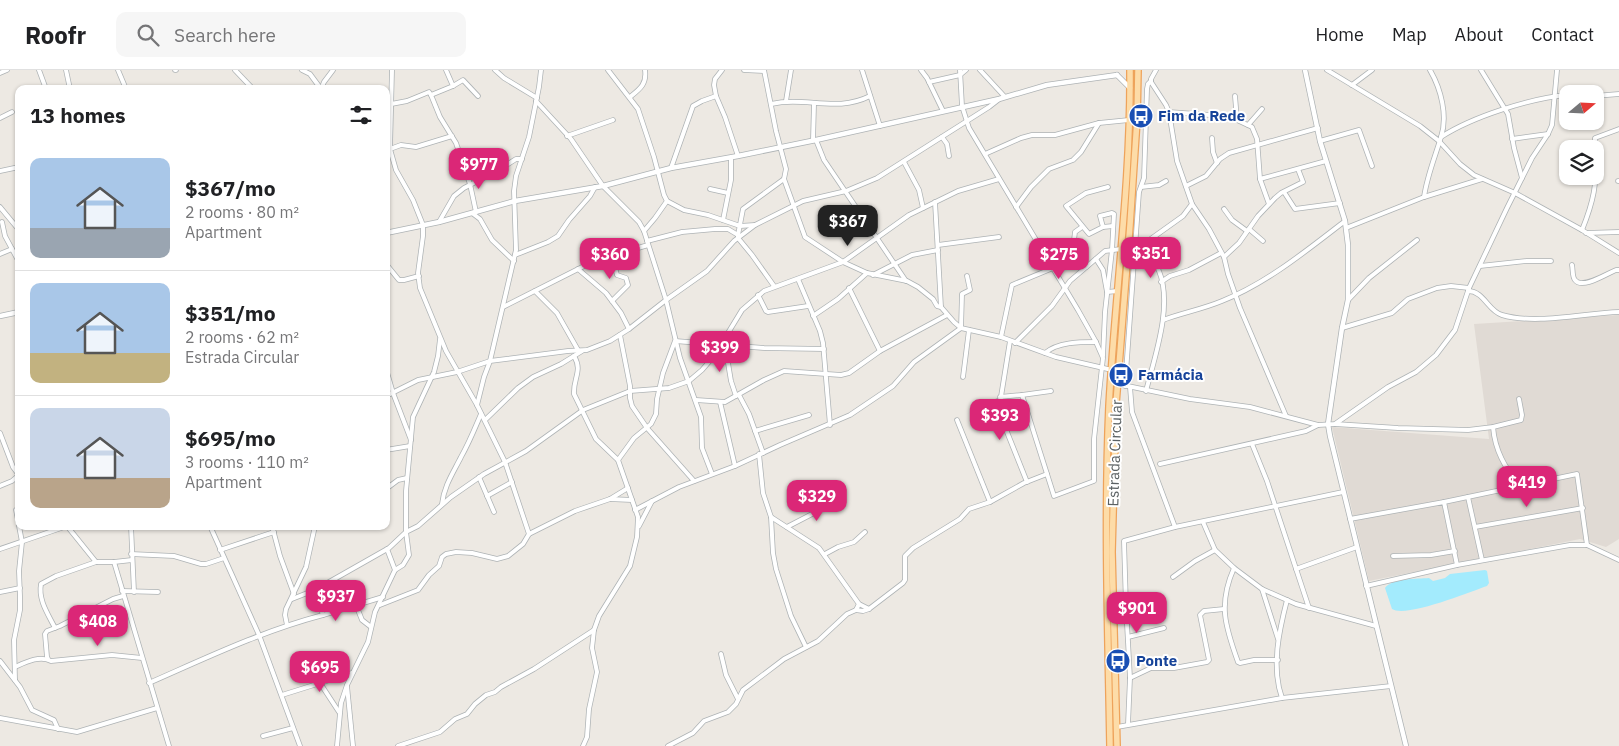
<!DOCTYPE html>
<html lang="en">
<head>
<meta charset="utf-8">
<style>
  :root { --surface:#fff; --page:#f6f6f6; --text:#202124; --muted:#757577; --line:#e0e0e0; --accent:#db2777 }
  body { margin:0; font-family:"IBM Plex Sans",sans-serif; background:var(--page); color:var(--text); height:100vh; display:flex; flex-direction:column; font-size:19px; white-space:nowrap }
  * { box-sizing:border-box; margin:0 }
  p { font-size:16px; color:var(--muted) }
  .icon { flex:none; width:28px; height:28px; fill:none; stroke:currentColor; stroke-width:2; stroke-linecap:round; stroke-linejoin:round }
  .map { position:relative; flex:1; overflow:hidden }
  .details { position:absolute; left:15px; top:15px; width:375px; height:445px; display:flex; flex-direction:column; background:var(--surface); border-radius:10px; box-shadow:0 1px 4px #0004 }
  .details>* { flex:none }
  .needle { width:32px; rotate:71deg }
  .buttons { position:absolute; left:1559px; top:15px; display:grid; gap:10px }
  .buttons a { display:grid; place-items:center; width:45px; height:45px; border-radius:10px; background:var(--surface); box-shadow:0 1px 4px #0004; font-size:25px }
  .price { position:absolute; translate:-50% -42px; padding:0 11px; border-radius:10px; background:var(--accent); color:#fff; font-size:16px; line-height:32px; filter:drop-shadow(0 1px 2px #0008) }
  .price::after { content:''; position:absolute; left:50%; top:30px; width:15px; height:11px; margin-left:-8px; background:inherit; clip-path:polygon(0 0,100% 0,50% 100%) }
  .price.active { background:#222; color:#fff }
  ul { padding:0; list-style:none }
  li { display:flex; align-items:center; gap:15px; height:125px; padding:0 15px }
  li+li { border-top:1px solid var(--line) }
  li span { display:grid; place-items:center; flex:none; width:140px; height:100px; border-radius:10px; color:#555 }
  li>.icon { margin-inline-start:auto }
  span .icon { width:60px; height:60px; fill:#fffc; stroke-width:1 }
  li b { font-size:21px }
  h2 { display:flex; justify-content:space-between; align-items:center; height:60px; padding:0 15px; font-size:21px }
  header { display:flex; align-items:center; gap:30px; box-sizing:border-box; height:70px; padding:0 25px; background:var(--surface); border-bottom:1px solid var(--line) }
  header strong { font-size:24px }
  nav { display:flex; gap:28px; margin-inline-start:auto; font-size:18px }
  .search { width:350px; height:45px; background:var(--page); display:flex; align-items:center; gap:12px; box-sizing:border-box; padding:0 18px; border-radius:10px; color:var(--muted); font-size:19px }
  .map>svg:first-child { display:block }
  .education { fill:#e0dad4 }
  .water { fill:#a3ebfd }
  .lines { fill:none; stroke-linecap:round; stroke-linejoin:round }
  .minor-casing { stroke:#aeb3b5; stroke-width:5.5 }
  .tertiary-casing { stroke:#aeb3b5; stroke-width:6 }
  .primary-casing { stroke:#eea35b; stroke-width:8 }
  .minor { stroke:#fff; stroke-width:4 }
  .tertiary { stroke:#fff; stroke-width:4.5 }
  .primary { stroke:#fddca8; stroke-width:5.5 }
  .labels { text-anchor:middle; stroke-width:4; stroke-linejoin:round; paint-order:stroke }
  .transit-label { font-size:15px; font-weight:bold; fill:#164399; stroke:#fff; text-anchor:start }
  .street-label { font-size:15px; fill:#5b6163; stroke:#fff }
</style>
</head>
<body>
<header>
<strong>Roofr</strong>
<div class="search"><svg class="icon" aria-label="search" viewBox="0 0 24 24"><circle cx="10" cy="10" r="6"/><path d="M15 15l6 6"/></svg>Search here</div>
<nav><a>Home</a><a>Map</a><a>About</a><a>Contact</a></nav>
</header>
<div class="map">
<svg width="1619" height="676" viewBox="0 0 1619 676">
  <rect width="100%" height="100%" fill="#ede9e3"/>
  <!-- education -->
  <path class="education" d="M 1619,245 L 1619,469 L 1606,477 L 1580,469 L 1369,511 L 1332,357 L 1489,369 L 1474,254 Z"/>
  <!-- water -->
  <path class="water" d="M 1485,500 L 1487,501 L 1489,513 L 1487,516 C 1470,522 1406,548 1392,539 L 1385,518 C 1392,508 1417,509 1429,508 L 1433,511 L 1445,508 L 1450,504 Z"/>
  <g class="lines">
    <defs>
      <g id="minor">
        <path d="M 39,0 L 46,19"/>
        <path d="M 66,0 L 70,19"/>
        <path d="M 118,0 L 126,19"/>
        <path d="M 175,0 L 176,0"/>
        <path d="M 235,0 L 253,19"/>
        <path d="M 302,0 L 310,4 L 321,19"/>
        <path d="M 392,0 L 390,79 L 396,100 L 413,130 L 423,155 L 423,166 L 418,203 L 420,218 L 446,281 L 477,335 L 505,392 L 529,464"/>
        <path d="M 446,0 L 453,16 L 431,25 L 440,47 L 456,73 L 470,114 L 476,142"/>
        <path d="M 495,0 L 504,8 L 537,28"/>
        <path d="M 608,0 L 638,39 L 654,87 L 664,125 L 667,131 L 684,140 L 708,145 L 740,156 L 755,155"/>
        <path d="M 722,0 L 715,9 L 714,15 L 716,26 L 725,47 L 738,86"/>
        <path d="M 744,0 L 764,1"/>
        <path d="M 764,0 L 776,61 L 786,99 L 784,109 L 805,167 L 843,192 L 867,203 L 907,211 L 918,217 L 933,229 L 937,236 L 941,237"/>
        <path d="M 862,0 L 880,56"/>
        <path d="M 921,0 L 927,8 L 943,41"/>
        <path d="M 960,0 L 962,36 L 969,58 L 1078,240 L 1096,272 L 1103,288 L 1094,369 L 1094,411 L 1054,426 L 1022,325 L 1000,327"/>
        <path d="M 980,0 L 1005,27"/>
        <path d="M 1156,0 L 1151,9 L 1151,12 L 1166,35 L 1169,42 L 1177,91 L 1192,134 L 1209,159 L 1224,187 L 1228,204 L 1240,238 L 1286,346"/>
        <path d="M 1327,0 L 1420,56 L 1439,71 L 1460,94 L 1474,105 L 1515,123 L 1582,160 L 1619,183"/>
        <path d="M 1481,0 L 1508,44 L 1514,78 L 1522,108"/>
        <path d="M 0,3 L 7,0"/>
        <path d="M 929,12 L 960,5 L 966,0"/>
        <path d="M 1352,15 L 1372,0"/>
        <path d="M 453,16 L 463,10 L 478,26"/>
        <path d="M 321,19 L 324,12 L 333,0"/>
        <path d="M 1235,26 L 1237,50"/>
        <path d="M 1595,26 L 1619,24"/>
        <path d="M 630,27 C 640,19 647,14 645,0"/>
        <path d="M 536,31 L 571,69 L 603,116 L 639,152 L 644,161 L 666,230 L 680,288 L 701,347 L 702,378 L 712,404"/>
        <path d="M 786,31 L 791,0"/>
        <path d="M 771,34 C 806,26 836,43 870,26"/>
        <path d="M 386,35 L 407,31 L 429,22 L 431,25"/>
        <path d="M 1169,42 L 1210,45 L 1237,50 L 1252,57 L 1257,69 L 1260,109 L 1269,134"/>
        <path d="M 0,48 L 12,42"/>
        <path d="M 1248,55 L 1262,39"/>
        <path d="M 567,66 L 613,50"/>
        <path d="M 942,67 L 947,74 L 949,86"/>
        <path d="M 1441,67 C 1472,47 1530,28 1568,25"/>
        <path d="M 1212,68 L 1213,82 L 1217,93"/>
        <path d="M 1512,69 L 1548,64"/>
        <path d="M 813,70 L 814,34"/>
        <path d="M 816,70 L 824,90 L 906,211"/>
        <path d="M 1320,71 L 1359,60 L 1372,96"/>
        <path d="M 386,75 L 390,79 L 401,75 L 416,77 L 452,66"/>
        <path d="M 1595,79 L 1595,68 L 1619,59"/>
        <path d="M 985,84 L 1021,68 L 1032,65 L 1055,65 L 1099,53 L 1129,50"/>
        <path d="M 904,92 L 919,120 L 923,138"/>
        <path d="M 671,98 L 693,36 L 702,31 L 716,26"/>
        <path d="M 0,101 L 19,97"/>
        <path d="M 1260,109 L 1326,91"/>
        <path d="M 1618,111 L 1619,111"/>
        <path d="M 1186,116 L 1206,106 L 1220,89 L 1229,83 L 1318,58"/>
        <path d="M 1108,117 L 1086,123 L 1066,136 L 1089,164 L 1103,157 L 1113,156"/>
        <path d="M 1141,117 L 1159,115 L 1166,111"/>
        <path d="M 710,119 L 728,123"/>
        <path d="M 1284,122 L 1295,139 L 1340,133"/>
        <path d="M 1424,127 C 1427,106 1435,87 1441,67 C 1448,46 1441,19 1430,0"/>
        <path d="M 935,132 L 941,237 L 954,252 L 961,258 L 1001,267 L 1056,287 L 1112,300"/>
        <path d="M 0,137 L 19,160"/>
        <path d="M 1016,137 L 1031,117 L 1049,99 L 1073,90 L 1081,82 L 1099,53"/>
        <path d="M 1224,139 L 1232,150 L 1247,161"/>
        <path d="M 472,143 L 480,149 L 492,170 L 514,191"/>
        <path d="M 723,150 L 731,110 L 731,88"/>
        <path d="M 2,152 L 5,166 L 19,192"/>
        <path d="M 439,152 L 454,126 L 464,118 L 497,101 L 516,89 L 522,89"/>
        <path d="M 1082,157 L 1075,162 L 1074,170 L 1086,197"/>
        <path d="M 1346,158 L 1424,127 L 1482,109"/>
        <path d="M 1249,159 L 1263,171"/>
        <path d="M 1582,160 C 1593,133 1598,112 1595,83"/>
        <path d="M 644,161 L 655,148 L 667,131"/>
        <path d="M 1586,163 L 1619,162"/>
        <path d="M 647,171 L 682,162 L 715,159 L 728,159 L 738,165"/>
        <path d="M 938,175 L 999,167"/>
        <path d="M 0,184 L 12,179"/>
        <path d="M 515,185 L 548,172 L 558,166 L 569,150 L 590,126 L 595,117"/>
        <path d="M 612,186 L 617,205 L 626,208 L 628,215 L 612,231"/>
        <path d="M 1224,187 L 1239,173 L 1258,146 L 1275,128 L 1281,123 L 1303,112 L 1298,99"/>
        <path d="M 1096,189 L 1103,200 L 1107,222 L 1118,221"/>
        <path d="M 386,194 L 399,210 L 404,210 L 419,206"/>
        <path d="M 1572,195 C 1573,199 1572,207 1575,210 C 1582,220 1608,203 1616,200 L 1619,200"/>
        <path d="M 1480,196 L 1527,191 L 1551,191"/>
        <path d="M 578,199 L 606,223 L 621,243 L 629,259"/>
        <path d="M 873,205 L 912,185 L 938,180"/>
        <path d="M 798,209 L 820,261 L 823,273 L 830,355"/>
        <path d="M 1161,212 L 1170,206 L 1189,200 L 1221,183"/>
        <path d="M 774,216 L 752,185 L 738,168 L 738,165 L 743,139 L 784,109"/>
        <path d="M 849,218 L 880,281"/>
        <path d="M 535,221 L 557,243 L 578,280"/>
        <path d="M 1468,221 C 1484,221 1488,241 1502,245 C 1536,255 1584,243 1619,242"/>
        <path d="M 758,225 L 766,241 L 768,242 L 808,236"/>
        <path d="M 1348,230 L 1369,208 L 1417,170"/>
        <path d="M 503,237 L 592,192 L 648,175"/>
        <path d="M 813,246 L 838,229 L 867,203"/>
        <path d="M 1163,250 C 1182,243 1203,239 1222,231 C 1267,213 1306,181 1345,151"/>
        <path d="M 961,258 L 962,224 L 970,220 L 967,206"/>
        <path d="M 1342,258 L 1392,243 L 1408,229 L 1437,218 L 1451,216 L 1469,218"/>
        <path d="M 620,265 L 630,316 L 630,328 L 632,336 L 647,358 L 694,411"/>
        <path d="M 1001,267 L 1012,215 L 1053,198"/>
        <path d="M 1010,271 L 999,339 L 1001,347 L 1027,412"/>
        <path d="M 1015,273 L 1052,236 L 1070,211 L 1105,181 L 1121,179"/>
        <path d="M 725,275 L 731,311 L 736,326"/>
        <path d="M 1045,283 C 1058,272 1079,272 1096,272"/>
        <path d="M 574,286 C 583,301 573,308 574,324 L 596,369 L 618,390 L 638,447 L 637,467 L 630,496 L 599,546 L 594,560 L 592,578 L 597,602 L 589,639 L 587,667 L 583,676"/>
        <path d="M 1103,286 L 1105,242 L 1112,180 L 1114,144 L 1112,143 L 1100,146 L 1103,157"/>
        <path d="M 386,299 L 393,323 L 411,370"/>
        <path d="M 963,307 L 969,260"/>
        <path d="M 1118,314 L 1190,329 L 1250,337 L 1318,355 L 1335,354 L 1388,317 L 1416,302 L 1436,285 L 1455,260 L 1469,218 L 1507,138 L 1532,88 L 1548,64 L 1552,55 L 1557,0"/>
        <path d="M 1125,316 C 1130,251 1134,186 1139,122 L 1144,108 L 1147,19 L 1148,14 L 1151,11"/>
        <path d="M 1130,317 L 1132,342 L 1175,457"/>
        <path d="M 1146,321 C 1155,286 1173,235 1159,201 C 1156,193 1149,189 1142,184 L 1141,176 L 1183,146 L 1192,134"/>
        <path d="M 739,325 L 749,344 L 763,383"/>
        <path d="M 1022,325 L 1051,321"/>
        <path d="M 386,326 L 418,310 L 457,302 L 490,291 L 568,281 L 587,280 L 610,271 L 629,259 L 666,230 L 707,201 L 734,171 L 755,155 L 803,131 L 846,121 L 877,108 L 989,37 L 998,30"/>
        <path d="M 696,330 L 725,332 L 764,310 L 784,301 L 841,305 L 849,303 L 880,281 L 947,245"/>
        <path d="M 720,332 L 735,396"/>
        <path d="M 477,335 L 484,307 L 490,291 L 516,180 L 514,121 L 516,106 L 529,67 L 539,17 L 541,0"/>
        <path d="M 975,340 L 1000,330"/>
        <path d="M 485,350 L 518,318 L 533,307 L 561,294 L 582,281"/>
        <path d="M 957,350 L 990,432"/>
        <path d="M 1335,354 L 1398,358 L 1468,360 L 1493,357 L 1521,350 L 1522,345 L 1519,329"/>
        <path d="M 1493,357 C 1495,381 1505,397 1519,416"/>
        <path d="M 755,361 L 809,345"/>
        <path d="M 0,363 L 13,397 L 19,405"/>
        <path d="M 1252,374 L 1267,411 L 1309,538"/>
        <path d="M 386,380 L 410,376"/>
        <path d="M 759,384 L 763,423 L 771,447 L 773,483 L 776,499 L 791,546 L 806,577"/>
        <path d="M 618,390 L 634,368 L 651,354 L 656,344 L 657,329 L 663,303 L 675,271 L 764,278 L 824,279"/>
        <path d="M 1160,394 L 1306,361 L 1318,355"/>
        <path d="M 479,407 L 494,442"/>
        <path d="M 0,416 L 12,411 L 19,405"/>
        <path d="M 386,419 L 398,410 L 407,408"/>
        <path d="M 487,426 L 512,412"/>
        <path d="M 1468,427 L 1482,490"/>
        <path d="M 610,429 L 632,430"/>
        <path d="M 1444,432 L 1577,404 L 1587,475"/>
        <path d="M 442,434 C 444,416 453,403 461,387 C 469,373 475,358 481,344"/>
        <path d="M 16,440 L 19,455"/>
        <path d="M 635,440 L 679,417 L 735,396 L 780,375 L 850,345 L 893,316 L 914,292 L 961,258"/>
        <path d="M 771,447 L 819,478 L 859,534 L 869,539"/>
        <path d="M 1350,449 L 1444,432 L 1457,495 L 1570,475 L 1587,475 L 1619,490"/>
        <path d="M 1203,452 L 1215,480 L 1234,498 L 1262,519 L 1296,534 L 1376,556"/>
        <path d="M 67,456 L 96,492"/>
        <path d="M 131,456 L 134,522"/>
        <path d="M 210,456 L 259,565 L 300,676"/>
        <path d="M 272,456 L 280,486 L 294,524"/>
        <path d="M 639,456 L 652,431"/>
        <path d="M 787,457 L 839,430"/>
        <path d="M 1475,457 L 1583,438"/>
        <path d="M 0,479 L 67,456"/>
        <path d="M 220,480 L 274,462"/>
        <path d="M 131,484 L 174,486 L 201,494 L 206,494 L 224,488"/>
        <path d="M 825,484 L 838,477 L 854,472 L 865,462"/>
        <path d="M 1393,486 L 1431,485 L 1455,481"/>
        <path d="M 114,492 L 169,676"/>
        <path d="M 1234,498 C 1218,534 1225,556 1238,592 L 1240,593 L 1254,590 L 1278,590"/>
        <path d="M 1296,499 L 1357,477"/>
        <path d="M 395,500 L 403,495 L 409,485 L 406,462 L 406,421 L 413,347 L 434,302 L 438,286 L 440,269"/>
        <path d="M 1173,507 L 1195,491 L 1215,480"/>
        <path d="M 1366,516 L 1457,495"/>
        <path d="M 1262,519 L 1278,569"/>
        <path d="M 315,520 L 323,545 L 383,527"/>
        <path d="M 122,521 L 158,522"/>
        <path d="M 0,522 L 20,518"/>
        <path d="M 292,529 L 315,520 L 389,478 L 406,462 L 418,456 L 451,427 L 484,404 L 526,381 L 583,340 L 630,321 L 669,318 L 689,311 L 702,300 L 714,286 L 742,240 L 764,221 L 843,192 L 909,145 L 958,121 L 999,109"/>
        <path d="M 356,535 L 362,550 L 371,557"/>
        <path d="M 380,535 L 418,520 L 429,505 L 439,496 L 442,487 L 446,484 L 456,482 L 472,483 L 497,489 L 508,486 L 523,474 L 529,464 L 575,441 L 610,429 L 628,418"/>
        <path d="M 856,540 L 863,541 L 869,539 L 903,513 L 905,510 L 905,486 L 913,478 L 960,449 L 969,439 L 990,432 L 1024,413 L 1047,404"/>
        <path d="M 287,555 L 285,545 L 286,539 L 306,497 L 315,456"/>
        <path d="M 55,558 C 48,544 38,530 41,514 L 56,506 L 96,492 L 114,492 L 132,490"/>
        <path d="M 1128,567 L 1164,558"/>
        <path d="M 721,584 L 726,605 L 738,629"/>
        <path d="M 48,589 L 47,587 L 45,564 L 47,561 L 60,556 L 113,529 L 123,526"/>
        <path d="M 311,590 L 320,613 L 339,642"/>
        <path d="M 0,591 L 20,617 L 32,640 L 54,650 L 58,659"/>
        <path d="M 15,597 C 26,592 40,585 51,591 L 112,585 L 142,588"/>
        <path d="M 1130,608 L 1151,598 L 1174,598 L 1207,592 L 1209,590 L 1200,545 L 1204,541 L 1224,539"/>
        <path d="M 15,610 L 14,570 L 20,540 L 20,526 L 19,501 L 22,472 L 19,456"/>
        <path d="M 149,613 C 206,588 262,561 323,545"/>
        <path d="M 347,616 L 353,676"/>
        <path d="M 282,625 L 352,603"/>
        <path d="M 1282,628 C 1271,597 1279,561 1287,530"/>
        <path d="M 0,648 L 77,662 L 157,638"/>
        <path d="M 1128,654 L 1130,608 L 1126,536 L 1124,471 L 1175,457 L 1343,422"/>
        <path d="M 1117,657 L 1282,628 L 1391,616"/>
        <path d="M 263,666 L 293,658"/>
        <path d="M 337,676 L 341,633 L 347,615 L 368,572 L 375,542 L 395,500 L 387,479"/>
        <path d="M 398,676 L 440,662 L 455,649 L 467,644 L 475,634 L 486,625 L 495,622 L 501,617 L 534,599 L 594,560"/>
        <path d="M 668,676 L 693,663 L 704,651 L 728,642 L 736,634 L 743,620 L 784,589 L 818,571 L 847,544 L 856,540 L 859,534"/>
      </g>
      <g id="tertiary">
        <path d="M 1305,0 L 1320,71 L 1345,151 L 1348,175 L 1348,230 L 1342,258 L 1328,354 L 1330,366 L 1406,676"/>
        <path d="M 1117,5 L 1130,18"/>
        <path d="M 386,163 L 439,152 L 515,131 L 603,116 L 671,98 L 738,86 L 816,70 L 999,29 L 1047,15 L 1117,5"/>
        <path d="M 0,246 L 19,242"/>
      </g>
      <g id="primary">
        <path d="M 1110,676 C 1108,562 1104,449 1109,336 C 1115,224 1131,112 1130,0"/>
        <path d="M 1117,676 L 1112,482 L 1116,334 L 1130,155 L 1137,50 L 1138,0"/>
      </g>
    </defs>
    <!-- minor casing -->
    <use href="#minor" class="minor-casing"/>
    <!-- tertiary casing -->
    <use href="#tertiary" class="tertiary-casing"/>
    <!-- primary casing -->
    <use href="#primary" class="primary-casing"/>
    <!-- minor -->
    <use href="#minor" class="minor"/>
    <!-- tertiary -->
    <use href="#tertiary" class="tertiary"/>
    <!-- primary -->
    <use href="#primary" class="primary"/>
  </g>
  <!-- icons -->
  <defs>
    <symbol id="bus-disc" viewBox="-11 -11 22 22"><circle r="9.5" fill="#1a4fb4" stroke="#fff"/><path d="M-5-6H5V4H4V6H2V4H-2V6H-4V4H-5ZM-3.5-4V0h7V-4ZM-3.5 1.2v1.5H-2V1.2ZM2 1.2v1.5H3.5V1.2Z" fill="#fff"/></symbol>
  </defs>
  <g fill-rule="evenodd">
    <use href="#bus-disc" x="1127" y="32" width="28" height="28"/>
    <use href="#bus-disc" x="1107" y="291" width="28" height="28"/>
    <use href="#bus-disc" x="1104" y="577" width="28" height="28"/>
  </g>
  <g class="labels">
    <!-- transit labels -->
    <g class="transit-label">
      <text x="1158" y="51">Fim da Rede</text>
      <text x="1138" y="310">Farmácia</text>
      <text x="1136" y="596">Ponte</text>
    </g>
    <!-- street labels -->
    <g class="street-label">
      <text transform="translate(1115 383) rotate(-88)" y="5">Estrada Circular</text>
    </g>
  </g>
</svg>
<div class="buttons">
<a><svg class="needle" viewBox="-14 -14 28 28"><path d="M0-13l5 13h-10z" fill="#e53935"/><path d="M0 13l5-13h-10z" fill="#757577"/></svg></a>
<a><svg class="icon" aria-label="layers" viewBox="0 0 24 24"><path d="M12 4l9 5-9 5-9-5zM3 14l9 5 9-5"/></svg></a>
</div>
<b class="price" style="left:479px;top:120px">$977</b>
<b class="price active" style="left:848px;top:177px">$367</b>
<b class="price" style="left:1151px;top:209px">$351</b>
<b class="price" style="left:610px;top:210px">$360</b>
<b class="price" style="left:1059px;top:210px">$275</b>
<b class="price" style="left:720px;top:303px">$399</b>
<b class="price" style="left:1000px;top:371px">$393</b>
<b class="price" style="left:1527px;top:438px">$419</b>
<b class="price" style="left:817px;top:452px">$329</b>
<b class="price" style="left:336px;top:552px">$937</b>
<b class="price" style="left:1137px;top:564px">$901</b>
<b class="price" style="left:98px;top:577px">$408</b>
<b class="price" style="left:320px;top:623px">$695</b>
<section class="details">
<h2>13 homes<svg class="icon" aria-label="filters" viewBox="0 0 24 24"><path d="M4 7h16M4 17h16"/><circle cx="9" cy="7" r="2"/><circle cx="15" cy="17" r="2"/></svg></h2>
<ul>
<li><span style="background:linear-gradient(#a9c7e8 70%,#9aa5b1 0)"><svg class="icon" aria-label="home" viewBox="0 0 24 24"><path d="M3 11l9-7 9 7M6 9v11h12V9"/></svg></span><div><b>$367/mo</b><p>2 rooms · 80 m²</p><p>Apartment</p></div></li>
<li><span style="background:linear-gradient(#a9c7e8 70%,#c2b280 0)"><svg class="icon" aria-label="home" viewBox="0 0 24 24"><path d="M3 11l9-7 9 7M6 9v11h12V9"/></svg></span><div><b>$351/mo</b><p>2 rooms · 62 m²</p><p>Estrada Circular</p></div></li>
<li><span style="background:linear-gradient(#c9d6e8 70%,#b9a48a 0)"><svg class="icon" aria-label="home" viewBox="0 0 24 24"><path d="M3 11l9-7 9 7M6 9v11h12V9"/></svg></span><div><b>$695/mo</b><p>3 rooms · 110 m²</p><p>Apartment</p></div></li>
</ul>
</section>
</div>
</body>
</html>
